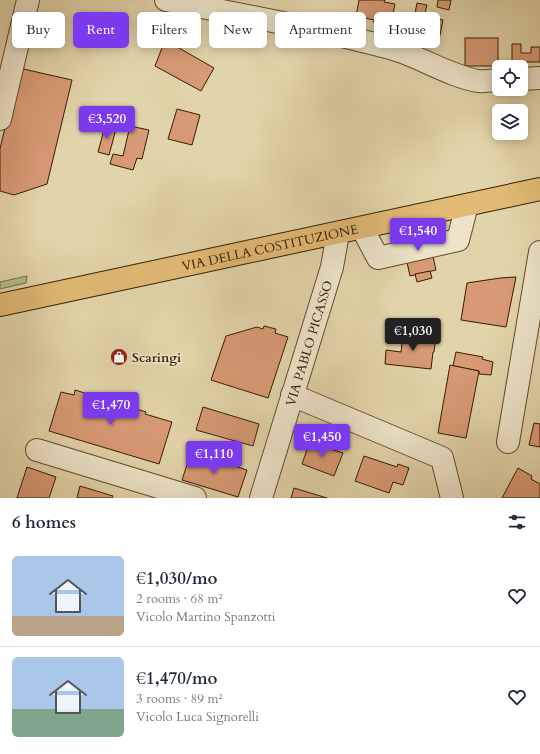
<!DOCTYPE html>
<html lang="en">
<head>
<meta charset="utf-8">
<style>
  :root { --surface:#fff; --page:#f2f2f3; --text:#1f2937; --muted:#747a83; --line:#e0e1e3; --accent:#7c3aed }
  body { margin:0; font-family:Cardo,serif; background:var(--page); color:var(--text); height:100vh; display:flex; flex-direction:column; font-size:15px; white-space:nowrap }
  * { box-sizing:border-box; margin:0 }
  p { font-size:13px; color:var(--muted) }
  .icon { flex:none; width:22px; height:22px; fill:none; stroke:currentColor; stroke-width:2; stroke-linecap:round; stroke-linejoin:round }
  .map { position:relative; height:498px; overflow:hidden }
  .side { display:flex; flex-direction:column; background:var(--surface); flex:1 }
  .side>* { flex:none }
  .top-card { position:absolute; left:12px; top:12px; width:516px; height:36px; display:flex; gap:8px }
  .tools { position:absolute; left:492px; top:60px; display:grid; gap:8px }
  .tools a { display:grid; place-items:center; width:36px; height:36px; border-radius:6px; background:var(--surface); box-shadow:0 2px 10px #0003; font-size:20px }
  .price { position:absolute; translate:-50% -34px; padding:0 9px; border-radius:4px; background:var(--accent); color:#fff; font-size:13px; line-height:26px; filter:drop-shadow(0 1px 2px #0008) }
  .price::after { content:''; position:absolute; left:50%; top:24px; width:12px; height:9px; margin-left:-6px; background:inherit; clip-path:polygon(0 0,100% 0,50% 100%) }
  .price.active { background:#222; color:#fff }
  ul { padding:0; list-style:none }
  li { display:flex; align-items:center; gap:12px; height:100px; padding:0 12px }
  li+li { border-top:1px solid var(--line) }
  li span { display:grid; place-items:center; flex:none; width:112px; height:80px; border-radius:6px; color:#555 }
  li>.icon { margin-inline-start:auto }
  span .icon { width:48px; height:48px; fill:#fffc; stroke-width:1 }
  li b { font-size:17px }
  h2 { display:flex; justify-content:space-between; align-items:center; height:48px; padding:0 12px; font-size:17px }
  .tag { padding:0 14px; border-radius:6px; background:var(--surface); box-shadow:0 2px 10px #0003; font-size:14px; line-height:36px }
  .tag.active { background:var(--accent); color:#fff }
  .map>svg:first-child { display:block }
  .green { fill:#b4bd88; stroke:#756d44 }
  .building { fill:#d89a76; stroke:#361d00 }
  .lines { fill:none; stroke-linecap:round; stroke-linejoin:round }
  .minor-casing { stroke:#614b2a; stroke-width:24 }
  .major-casing { stroke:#361d00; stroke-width:24 }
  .minor { stroke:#ece3c8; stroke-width:22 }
  .major { stroke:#e1ba75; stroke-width:22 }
  .labels { text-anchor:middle; stroke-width:3; stroke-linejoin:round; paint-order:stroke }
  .street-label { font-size:13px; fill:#361d00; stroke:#ece3c8 }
  .poi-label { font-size:13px; font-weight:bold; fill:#361d00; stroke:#ece3c8; text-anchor:start }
</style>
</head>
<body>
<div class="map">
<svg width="540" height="498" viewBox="0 0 540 498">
  <rect width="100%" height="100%" fill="#e2d4aa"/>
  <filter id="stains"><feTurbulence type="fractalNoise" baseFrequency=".005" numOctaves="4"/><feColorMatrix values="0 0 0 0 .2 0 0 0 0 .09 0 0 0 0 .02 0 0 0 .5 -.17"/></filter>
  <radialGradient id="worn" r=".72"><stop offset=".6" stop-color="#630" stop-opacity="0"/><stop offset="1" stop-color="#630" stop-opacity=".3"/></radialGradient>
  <!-- green -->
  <path class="green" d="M 27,276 L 26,283 L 0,289 L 0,282 Z"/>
  <!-- building -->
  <g class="building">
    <path d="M 359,0 L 385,0 L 384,2 L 395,4 L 390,26 L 373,22 L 374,20 L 356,16 Z"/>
    <path d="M 438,0 L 451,0 L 449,10 L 437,7 Z"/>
    <path d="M 417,3 L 427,5 L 424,16 L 443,20 L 438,45 L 410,39 Z"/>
    <rect x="465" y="38" width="33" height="28"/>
    <path d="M 165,40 L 214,68 L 201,91 L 155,66 Z"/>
    <path d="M 512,44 L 521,44 L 521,53 L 531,53 L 531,47 L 540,47 L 540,62 L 512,62 Z"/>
    <path d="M 19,68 L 72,80 L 47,184 L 14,195 L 0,191 L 0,149 Z"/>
    <path d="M 177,109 L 200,115 L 192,145 L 168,139 Z"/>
    <path d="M 105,126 L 116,129 L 109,155 L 98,152 Z"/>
    <path d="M 130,126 L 149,130 L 142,159 L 137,158 L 133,170 L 110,164 L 113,154 L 123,156 Z"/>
    <path d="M 427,229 L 436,270 L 410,276 L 401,235 Z"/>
    <path d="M 430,271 L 432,278 L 417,282 L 415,274 Z"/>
    <path d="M 516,277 L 506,327 L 461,320 L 467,283 L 500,278 Z"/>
    <path d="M 264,326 L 276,329 L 275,333 L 288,337 L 268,398 L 211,380 L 226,336 L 257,327 L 263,329 Z"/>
    <path d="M 403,334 L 436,336 L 434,352 L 433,352 L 431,369 L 385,364 L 386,350 L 401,352 Z"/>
    <path d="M 456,352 L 483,357 L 482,359 L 493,362 L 491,375 L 479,374 L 479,371 L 453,366 Z"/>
    <path d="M 450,365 L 479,371 L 466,438 L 438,433 Z"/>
    <path d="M 75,390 L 146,412 L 145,414 L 172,422 L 159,464 L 49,431 L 61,392 L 74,395 Z"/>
    <path d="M 203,407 L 259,424 L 253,446 L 196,430 Z"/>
    <path d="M 534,423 L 540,424 L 540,447 L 529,445 Z"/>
    <path d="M 311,438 L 326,443 L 324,447 L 343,453 L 334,476 L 302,464 Z"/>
    <path d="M 191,452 L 247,470 L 238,497 L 182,480 Z"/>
    <path d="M 364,456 L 397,467 L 398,464 L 409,468 L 403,485 L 393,482 L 389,493 L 355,481 Z"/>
    <path d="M 27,467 L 56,477 L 49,498 L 17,498 Z"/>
    <path d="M 518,468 L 532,476 L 531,479 L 540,484 L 540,498 L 502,498 Z"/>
    <path d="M 80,486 L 113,496 L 112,498 L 77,498 Z"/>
    <path d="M 294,488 L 327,498 L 291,498 Z"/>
  </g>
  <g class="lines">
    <defs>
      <g id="minor">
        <path d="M 166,0 C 241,15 316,28 390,48 C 419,56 449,76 478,81 C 484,82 492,80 499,80"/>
        <path d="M 521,79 L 540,78"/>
        <path d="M 0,119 L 28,0"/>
        <path d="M 362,228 L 378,258 L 458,240 L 467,205"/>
        <path d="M 292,395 L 442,458 L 452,498"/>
        <path d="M 508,442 L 540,252"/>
        <path d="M 37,450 L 195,498"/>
        <path id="s1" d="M 261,498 L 332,267 L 338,233"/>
      </g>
      <g id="major">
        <path id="s2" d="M 0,305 L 540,189"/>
      </g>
    </defs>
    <!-- minor casing -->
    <use href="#minor" class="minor-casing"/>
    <!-- major casing -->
    <use href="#major" class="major-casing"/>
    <!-- minor -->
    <use href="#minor" class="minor"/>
    <!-- major -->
    <use href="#major" class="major"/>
  </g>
  <!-- icons -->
  <defs>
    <symbol id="shop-disc" viewBox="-11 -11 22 22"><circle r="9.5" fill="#8f2418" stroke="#ece3c8"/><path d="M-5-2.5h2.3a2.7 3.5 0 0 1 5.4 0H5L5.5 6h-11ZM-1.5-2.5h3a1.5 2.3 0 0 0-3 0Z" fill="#fff"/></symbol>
  </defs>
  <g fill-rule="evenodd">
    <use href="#shop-disc" x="109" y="347" width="20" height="20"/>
  </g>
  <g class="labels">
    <!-- street labels -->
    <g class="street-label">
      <text dy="5" stroke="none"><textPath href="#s2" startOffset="276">VIA DELLA COSTITUZIONE</textPath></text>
      <text dy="5" stroke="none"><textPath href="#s1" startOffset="162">VIA PABLO PICASSO</textPath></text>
    </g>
    <!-- poi labels -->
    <g class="poi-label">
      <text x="132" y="362">Scaringi</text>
    </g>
  </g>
  <rect width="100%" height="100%" filter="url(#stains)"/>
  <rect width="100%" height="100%" fill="url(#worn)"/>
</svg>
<div class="tools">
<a><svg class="icon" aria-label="locate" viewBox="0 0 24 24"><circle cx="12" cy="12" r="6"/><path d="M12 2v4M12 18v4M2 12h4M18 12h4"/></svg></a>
<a><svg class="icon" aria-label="layers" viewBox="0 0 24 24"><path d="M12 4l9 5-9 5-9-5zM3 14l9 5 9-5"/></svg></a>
</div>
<b class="price" style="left:107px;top:140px">€3,520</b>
<b class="price" style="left:418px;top:252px">€1,540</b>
<b class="price active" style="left:413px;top:352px">€1,030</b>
<b class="price" style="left:111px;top:426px">€1,470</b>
<b class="price" style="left:322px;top:458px">€1,450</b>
<b class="price" style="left:214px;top:475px">€1,110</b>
<div class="top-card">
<a class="tag">Buy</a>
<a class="tag active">Rent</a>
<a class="tag">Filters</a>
<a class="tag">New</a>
<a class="tag">Apartment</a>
<a class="tag">House</a>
</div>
</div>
<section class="side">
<h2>6 homes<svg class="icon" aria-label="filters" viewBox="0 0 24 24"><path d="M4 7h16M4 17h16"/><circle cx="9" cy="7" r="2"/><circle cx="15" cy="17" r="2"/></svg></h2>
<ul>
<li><span style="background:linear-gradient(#a9c7e8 75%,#b9a48a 0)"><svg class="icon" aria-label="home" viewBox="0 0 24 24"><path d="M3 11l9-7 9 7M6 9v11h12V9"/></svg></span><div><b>€1,030/mo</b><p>2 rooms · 68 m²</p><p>Vicolo Martino Spanzotti</p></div><svg class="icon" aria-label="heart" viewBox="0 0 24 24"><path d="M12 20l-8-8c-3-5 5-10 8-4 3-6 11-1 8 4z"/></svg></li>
<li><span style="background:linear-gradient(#a9c7e8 65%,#7fa58c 0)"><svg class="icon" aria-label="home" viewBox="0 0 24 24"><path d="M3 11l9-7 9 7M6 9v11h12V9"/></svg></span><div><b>€1,470/mo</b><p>3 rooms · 89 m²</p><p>Vicolo Luca Signorelli</p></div><svg class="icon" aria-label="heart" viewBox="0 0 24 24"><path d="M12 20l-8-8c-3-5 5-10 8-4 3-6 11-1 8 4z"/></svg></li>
</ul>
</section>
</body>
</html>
